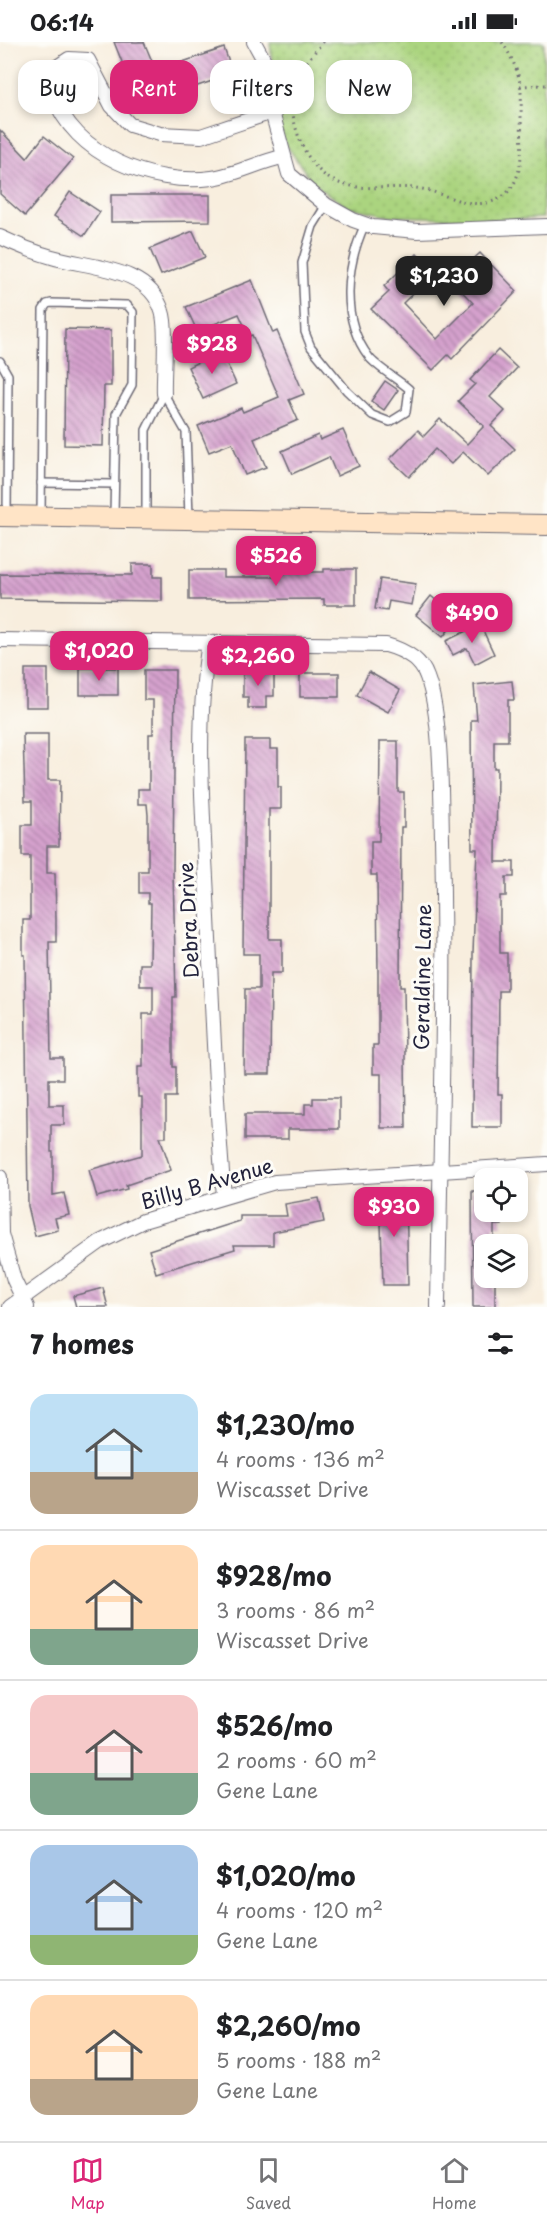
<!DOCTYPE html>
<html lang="en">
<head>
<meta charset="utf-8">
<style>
  :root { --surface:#fff; --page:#f6f6f6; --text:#202124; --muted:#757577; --line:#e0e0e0; --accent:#db2777 }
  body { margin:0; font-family:"Playpen Sans",sans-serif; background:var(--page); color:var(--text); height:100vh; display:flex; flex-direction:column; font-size:22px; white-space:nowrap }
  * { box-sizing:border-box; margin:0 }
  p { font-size:20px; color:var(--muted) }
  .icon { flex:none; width:33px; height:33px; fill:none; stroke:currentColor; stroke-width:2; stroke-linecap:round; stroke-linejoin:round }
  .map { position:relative; height:1265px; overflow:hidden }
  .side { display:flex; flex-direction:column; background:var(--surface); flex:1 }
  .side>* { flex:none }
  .top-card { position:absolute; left:18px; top:18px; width:512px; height:54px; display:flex; gap:12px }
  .tools { position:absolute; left:474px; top:1126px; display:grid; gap:12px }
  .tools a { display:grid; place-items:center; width:54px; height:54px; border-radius:12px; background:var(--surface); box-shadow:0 3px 9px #0003; font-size:30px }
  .price { position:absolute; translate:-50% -51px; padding:0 14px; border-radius:12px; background:var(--accent); color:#fff; font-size:20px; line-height:39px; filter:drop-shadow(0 2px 3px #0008) }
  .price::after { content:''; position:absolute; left:50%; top:36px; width:18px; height:14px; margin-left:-9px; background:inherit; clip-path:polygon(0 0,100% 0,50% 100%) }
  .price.on { background:#222; color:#fff }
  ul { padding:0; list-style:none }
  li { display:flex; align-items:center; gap:18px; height:150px; padding:0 30px }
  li+li { border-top:2px solid var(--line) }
  li span { display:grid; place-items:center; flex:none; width:168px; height:120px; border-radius:18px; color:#555 }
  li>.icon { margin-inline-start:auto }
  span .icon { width:72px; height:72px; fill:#fffc; stroke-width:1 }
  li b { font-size:26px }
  h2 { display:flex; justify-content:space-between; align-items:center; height:72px; padding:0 30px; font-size:26px }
  .tag { padding:0 21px; border-radius:18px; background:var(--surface); box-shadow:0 3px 9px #0003; font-size:21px; line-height:54px }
  .tag.on { background:var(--accent); color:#fff }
  .status { display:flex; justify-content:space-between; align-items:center; height:42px; padding:0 30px; background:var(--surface); direction:ltr }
  .status svg { height:16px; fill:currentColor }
  .menu { display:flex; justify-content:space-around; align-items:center; height:84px; border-top:2px solid var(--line); background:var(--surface); font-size:16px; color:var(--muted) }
  .menu a { display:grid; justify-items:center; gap:3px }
  .menu .on { color:var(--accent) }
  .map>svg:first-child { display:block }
  .park { fill:url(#park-dots); stroke:#667b5d; stroke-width:1.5 }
  .building { fill:url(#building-back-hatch) }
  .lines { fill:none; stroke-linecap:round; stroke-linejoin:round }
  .lane-casing { stroke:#6d6974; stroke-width:10 }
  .street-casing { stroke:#6d6974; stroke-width:16 }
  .secondary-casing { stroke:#6d6974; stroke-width:22 }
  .path { stroke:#6d6974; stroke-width:3; stroke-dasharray:1.5 4.5; stroke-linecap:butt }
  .lane { stroke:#fff; stroke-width:7 }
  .street { stroke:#fff; stroke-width:14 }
  .secondary { stroke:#ffe4c6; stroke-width:20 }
  .labels { text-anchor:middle; stroke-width:6; stroke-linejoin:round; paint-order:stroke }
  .street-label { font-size:20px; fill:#22223b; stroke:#fdfcf7 }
</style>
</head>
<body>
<div class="status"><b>06:14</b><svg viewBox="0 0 49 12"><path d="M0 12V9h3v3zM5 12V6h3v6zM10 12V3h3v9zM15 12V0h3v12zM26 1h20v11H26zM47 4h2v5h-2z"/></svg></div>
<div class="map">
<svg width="547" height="1265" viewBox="0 0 547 1265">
  <defs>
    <pattern id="park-dots" width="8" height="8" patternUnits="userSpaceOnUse" patternTransform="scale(1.5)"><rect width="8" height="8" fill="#abd47f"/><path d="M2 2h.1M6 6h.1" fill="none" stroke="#93b66f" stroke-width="1.8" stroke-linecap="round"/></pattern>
    <pattern id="building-back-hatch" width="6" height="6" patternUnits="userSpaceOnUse" patternTransform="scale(1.5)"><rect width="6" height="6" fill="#d5a1cd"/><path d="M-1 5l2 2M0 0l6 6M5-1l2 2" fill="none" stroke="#ac83a8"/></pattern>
  </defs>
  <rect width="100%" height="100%" fill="#fdfcf7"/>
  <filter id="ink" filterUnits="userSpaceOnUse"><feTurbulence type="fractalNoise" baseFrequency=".0167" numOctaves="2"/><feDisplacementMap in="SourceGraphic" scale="12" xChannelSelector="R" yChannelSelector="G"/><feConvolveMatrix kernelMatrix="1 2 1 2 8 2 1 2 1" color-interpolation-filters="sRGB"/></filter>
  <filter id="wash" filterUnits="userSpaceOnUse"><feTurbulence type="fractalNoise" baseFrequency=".008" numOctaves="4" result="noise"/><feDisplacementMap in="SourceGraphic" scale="24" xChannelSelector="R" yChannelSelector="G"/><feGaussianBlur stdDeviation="1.35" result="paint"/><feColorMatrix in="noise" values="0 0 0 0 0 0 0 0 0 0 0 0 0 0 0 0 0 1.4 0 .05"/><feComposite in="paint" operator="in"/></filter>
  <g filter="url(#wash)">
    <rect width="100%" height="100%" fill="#f8eede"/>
    <!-- park -->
    <path class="park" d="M 270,0 L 544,0 L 543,176 L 505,178 L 391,174 L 348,165 L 320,147 L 308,134 L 279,93 Z"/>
    <g id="blocks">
      <!-- building -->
      <g class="building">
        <path d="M 114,0 L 144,0 L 154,24 L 128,35 Z"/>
        <path d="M 224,6 L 233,32 L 159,57 L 150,31 Z"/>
        <path d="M 0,88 L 27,116 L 44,94 L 73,117 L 25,174 L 0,152 Z"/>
        <path d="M 70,150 L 100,170 L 84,194 L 54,174 Z"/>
        <path d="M 111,153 L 210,153 L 210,179 L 111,180 Z"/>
        <path d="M 193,189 L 205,215 L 161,233 L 150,207 Z"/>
        <path d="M 480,211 L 517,249 L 452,317 L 448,313 L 433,328 L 371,267 L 389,250 L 384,244 L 417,212 L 435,230 L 403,261 L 437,297 L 473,261 L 451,238 Z"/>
        <path d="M 252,238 L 273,291 L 277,289 L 304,352 L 289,358 L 298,378 L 254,397 L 266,425 L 245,433 L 232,401 L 209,410 L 198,384 L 241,366 L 243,370 L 279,355 L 252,293 L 249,294 L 239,272 L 197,289 L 186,265 Z"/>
        <path d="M 65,287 L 111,288 L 111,344 L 104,344 L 103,404 L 64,403 Z"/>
        <path d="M 498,308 L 517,326 L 490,355 L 505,369 L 491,384 L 515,407 L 488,434 L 463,410 L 451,422 L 435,407 L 409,435 L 390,417 L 418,388 L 424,394 L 440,377 L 467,402 L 484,384 L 458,359 L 475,342 L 470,338 Z"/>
        <path d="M 221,309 L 236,342 L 203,357 L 188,325 Z"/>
        <path d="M 385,339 L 398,348 L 384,368 L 371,359 Z"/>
        <path d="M 343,388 L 359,424 L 337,434 L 329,415 L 292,432 L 282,409 L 318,393 L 320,398 Z"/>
        <path d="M 132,522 L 153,522 L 153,535 L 162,535 L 162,559 L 0,557 L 0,532 L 132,533 Z"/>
        <path d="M 324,527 L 356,527 L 356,563 L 324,563 L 324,557 L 189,558 L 189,528 L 223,528 L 223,535 L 280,535 L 280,530 L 324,530 Z"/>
        <path d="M 380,537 L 416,542 L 412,563 L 389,559 L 387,569 L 375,567 Z"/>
        <path d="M 431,554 L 438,560 L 441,556 L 461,572 L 443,595 L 416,573 Z"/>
        <path d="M 480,582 L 494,612 L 475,622 L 467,606 L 453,613 L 446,599 Z"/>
        <rect x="80" y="626" width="38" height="27"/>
        <rect x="25" y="627" width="23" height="38"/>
        <path d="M 144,628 L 175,628 L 173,829 L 176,955 L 173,955 L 173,1025 L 176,1025 L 176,1055 L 166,1055 L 166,1095 L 160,1095 L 171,1128 L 126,1143 L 127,1147 L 97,1155 L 89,1128 L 142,1113 L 142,1055 L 138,1055 L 138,1025 L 143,1025 L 143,972 L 153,972 L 153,944 L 140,944 L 140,922 L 150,922 L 151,861 L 148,861 L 148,851 L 139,851 L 139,829 L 148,829 L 148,773 L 147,762 L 138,762 L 138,747 L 149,747 L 149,692 L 153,692 L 153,658 L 144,658 Z"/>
        <path d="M 243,628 L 274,628 L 274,654 L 266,654 L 266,666 L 248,666 L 248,655 L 243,655 Z"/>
        <path d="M 369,630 L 400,648 L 388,670 L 357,653 Z"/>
        <rect x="300" y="631" width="39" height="24"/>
        <path d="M 512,639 L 514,658 L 508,658 L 508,699 L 494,699 L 494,726 L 497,726 L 496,820 L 514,820 L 514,835 L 506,835 L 506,854 L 500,854 L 500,911 L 507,911 L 507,949 L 499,949 L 498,1052 L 502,1052 L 502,1085 L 472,1085 L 473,911 L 477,807 L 472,807 L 471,678 L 477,678 L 474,643 Z"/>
        <path d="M 23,692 L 48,692 L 48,738 L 60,738 L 59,804 L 47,804 L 47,831 L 55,831 L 56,878 L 56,900 L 49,900 L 51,1016 L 63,1016 L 63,1037 L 49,1037 L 49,1063 L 64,1063 L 64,1083 L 51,1083 L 51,1110 L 53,1110 L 53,1153 L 64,1151 L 69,1173 L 55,1176 L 58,1188 L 35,1194 L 28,1164 L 25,913 L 23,913 L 23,878 L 30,878 L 30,814 L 22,814 L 22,783 L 32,783 L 32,759 L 25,759 Z"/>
        <path d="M 245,698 L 270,698 L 270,707 L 278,707 L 278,745 L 281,745 L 281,767 L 269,767 L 269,897 L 282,897 L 282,931 L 271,931 L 270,1032 L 244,1032 L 245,947 L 259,947 L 259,912 L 243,912 Z"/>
        <path d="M 380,699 L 398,699 L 398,750 L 404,750 L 404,785 L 401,785 L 400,945 L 404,945 L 406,1086 L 381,1086 L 381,1032 L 373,1032 L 373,1003 L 378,1003 L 378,932 L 377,833 L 371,833 L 371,799 L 379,799 Z"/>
        <path d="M 313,1056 L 339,1056 L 339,1087 L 288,1087 L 288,1097 L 245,1097 L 245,1072 L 305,1072 L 305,1062 L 313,1062 Z"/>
        <path d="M 472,1149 L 484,1149 L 484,1170 L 502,1170 L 502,1183 L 494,1183 L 494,1203 L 484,1203 L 484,1239 L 495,1239 L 495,1265 L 473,1265 Z"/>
        <path d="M 406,1150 L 408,1243 L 383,1243 L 380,1151 Z"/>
        <path d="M 319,1156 L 324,1180 L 273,1190 L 273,1203 L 234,1203 L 235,1207 L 156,1231 L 149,1208 L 240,1179 L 240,1174 L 287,1174 L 285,1162 Z"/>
        <path d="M 103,1246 L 108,1265 L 76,1265 L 73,1254 Z"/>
      </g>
    </g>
  </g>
  <g filter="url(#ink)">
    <use href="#blocks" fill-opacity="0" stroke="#6d6974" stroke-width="1.5"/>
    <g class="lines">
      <defs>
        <g id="lane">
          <path d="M 326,163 L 313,184 L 302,221 L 305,290 L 311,305 L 347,349 L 372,373 L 390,380 L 406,370 L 409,347 C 399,338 375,324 369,315 C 340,277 346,224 365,182"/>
          <path d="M 0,319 L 8,333 L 7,473"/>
          <path d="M 164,352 L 186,390 L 189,475"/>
          <path d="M 41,441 L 114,442"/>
          <path d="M 41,472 L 43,268 L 47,262 L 51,261 L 127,263 L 133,270 L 132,343 L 116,372 L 114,473"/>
          <path d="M 146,475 L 146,388 L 164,352"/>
        </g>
        <g id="street">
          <path d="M 254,0 L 265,20 L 272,70 L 289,132 L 326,163 L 353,178 L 373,185 L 417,189 L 547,184"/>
          <path d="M 272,70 L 201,94 L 160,92 L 130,83 L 112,64 L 88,18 L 69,17 L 51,29 C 51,36 50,45 53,52 C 73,113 152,144 212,136 C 235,133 259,120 282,115"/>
          <path d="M 0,195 C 17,203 34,210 52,215 C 88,226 149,224 162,269 C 168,287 163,332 164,352"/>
          <path d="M 0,598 L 386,603 C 404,608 421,617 427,635 C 442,675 441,754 442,797 C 446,953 440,1109 438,1265"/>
          <path d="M 209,601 C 195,683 203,771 207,855 C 212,955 215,1055 224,1154"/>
          <path d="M 0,1135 L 1,1192 L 14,1238 L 27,1265"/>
          <path d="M 10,1265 L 100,1200 L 143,1179 L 275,1140 L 547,1122"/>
        </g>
        <path id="secondary" d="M 0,474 L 547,483"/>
      </defs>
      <!-- lane casing -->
      <use href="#lane" class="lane-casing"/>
      <!-- street casing -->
      <use href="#street" class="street-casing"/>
      <!-- secondary casing -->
      <use href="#secondary" class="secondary-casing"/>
      <!-- path -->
      <g class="path">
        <path d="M 323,0 C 314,11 302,24 296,37 C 283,69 304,130 339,141 C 364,149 389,144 415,146 C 438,148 463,165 486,161 C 526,154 522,108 521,78 C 521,66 522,53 520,42 C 518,28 510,12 502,0"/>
        <path d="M 520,44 L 547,43"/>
      </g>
      <!-- lane -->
      <use href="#lane" class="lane"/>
      <!-- street -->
      <use href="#street" class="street"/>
      <!-- secondary -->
      <use href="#secondary" class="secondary"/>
    </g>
  </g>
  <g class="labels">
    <!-- street labels -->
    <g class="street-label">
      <text transform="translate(189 878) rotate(-93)" y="7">Debra Drive</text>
      <text transform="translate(423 935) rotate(-89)" y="7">Geraldine Lane</text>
      <text transform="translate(207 1142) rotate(-16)" y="7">Billy B Avenue</text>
    </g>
  </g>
</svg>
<div class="tools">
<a><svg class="icon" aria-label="locate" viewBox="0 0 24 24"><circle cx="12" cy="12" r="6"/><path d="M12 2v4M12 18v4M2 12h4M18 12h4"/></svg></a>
<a><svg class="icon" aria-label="layers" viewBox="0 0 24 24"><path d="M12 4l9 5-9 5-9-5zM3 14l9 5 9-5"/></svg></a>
</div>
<b class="price on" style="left:444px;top:265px">$1,230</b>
<b class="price" style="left:212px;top:333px">$928</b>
<b class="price" style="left:276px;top:545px">$526</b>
<b class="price" style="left:472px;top:602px">$490</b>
<b class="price" style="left:99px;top:640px">$1,020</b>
<b class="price" style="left:258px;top:645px">$2,260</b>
<b class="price" style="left:394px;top:1196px">$930</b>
<div class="top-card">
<a class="tag">Buy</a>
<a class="tag on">Rent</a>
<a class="tag">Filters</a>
<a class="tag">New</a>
</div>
</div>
<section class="side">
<h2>7 homes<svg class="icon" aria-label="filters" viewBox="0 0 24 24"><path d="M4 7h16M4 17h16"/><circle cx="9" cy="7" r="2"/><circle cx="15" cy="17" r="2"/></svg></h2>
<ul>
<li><span style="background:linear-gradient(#bfe0f5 65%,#b9a48a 0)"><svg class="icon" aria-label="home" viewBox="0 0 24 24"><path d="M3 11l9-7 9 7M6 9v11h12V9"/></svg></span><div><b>$1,230/mo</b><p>4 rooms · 136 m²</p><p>Wiscasset Drive</p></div></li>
<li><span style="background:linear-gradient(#ffd9b3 70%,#7fa58c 0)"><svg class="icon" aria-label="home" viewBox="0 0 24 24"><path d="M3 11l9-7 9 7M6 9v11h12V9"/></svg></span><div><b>$928/mo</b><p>3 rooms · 86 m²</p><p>Wiscasset Drive</p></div></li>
<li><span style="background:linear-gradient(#f6c9c9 65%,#7fa58c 0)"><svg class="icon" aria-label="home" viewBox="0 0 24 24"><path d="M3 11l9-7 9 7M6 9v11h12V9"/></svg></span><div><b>$526/mo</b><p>2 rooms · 60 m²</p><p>Gene Lane</p></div></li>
<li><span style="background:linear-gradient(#a9c7e8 75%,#8fb573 0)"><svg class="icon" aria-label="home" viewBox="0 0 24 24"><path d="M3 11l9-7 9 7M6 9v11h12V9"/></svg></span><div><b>$1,020/mo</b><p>4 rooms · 120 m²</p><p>Gene Lane</p></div></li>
<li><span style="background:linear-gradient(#ffd9b3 70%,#b9a48a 0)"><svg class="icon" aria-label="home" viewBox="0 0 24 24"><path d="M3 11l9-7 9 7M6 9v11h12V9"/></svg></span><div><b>$2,260/mo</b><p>5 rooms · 188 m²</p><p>Gene Lane</p></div></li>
</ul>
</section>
<nav class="menu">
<a class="on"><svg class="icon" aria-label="map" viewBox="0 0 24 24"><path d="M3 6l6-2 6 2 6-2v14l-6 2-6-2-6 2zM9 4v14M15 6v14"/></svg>Map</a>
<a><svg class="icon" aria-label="saved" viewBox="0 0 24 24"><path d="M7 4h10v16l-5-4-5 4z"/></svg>Saved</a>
<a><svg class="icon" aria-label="home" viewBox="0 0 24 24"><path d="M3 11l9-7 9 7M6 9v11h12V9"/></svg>Home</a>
</nav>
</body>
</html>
